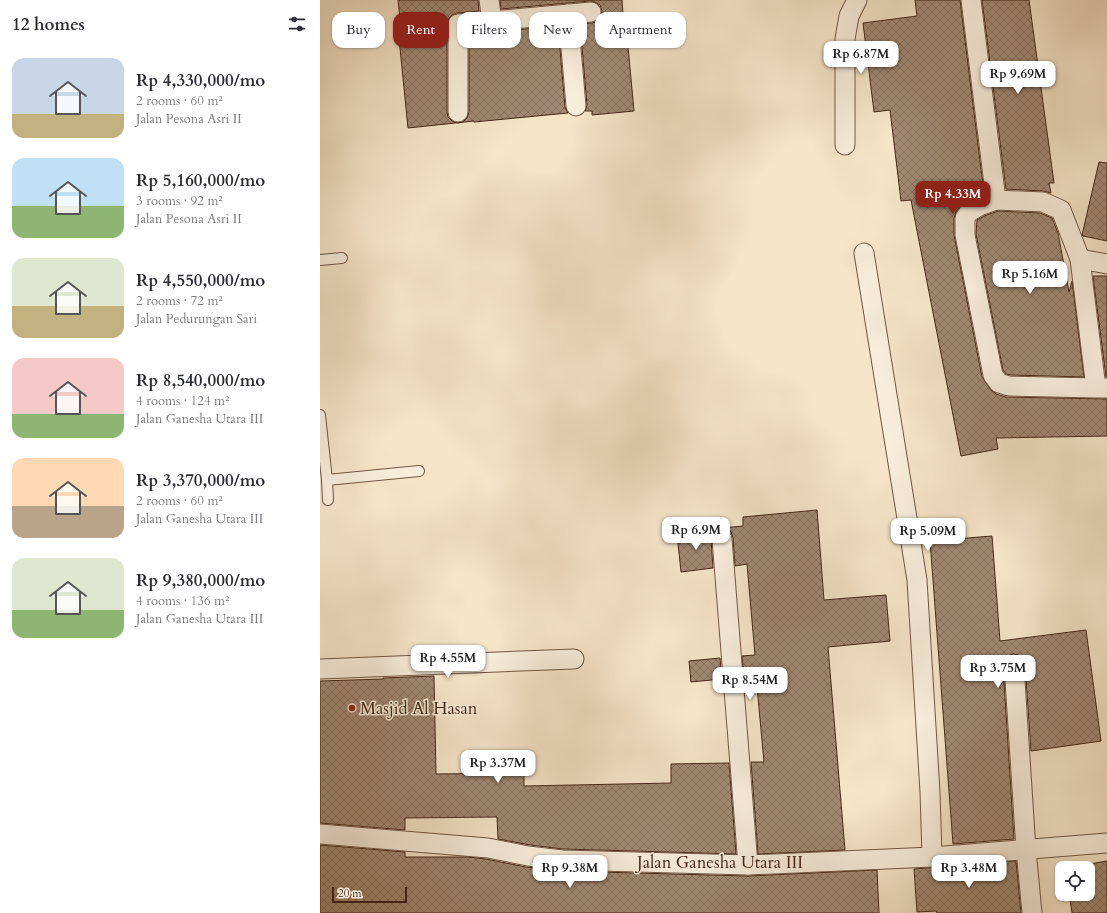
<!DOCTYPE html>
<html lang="en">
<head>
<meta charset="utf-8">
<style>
  :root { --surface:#fff; --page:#f2f2f3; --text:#2b2b33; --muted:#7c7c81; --accent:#8f2418 }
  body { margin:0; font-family:Cardo,serif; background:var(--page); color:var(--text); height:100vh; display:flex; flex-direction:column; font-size:15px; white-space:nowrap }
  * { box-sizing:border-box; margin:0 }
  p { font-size:13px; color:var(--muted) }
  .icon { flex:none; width:22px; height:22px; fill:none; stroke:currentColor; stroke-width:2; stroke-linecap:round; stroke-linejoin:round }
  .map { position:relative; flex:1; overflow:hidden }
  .details { display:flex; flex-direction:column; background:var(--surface); width:320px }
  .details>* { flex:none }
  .guide { position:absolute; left:12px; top:12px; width:380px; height:36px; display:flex; gap:8px }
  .fabs { position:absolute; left:735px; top:861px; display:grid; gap:8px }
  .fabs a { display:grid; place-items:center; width:40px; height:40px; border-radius:8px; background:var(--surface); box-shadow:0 1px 3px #0004; font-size:20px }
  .scale { position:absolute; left:12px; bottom:10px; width:75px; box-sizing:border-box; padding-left:4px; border:2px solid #462717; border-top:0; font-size:11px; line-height:14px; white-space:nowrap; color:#462717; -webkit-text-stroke:3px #f8eddb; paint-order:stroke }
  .price { position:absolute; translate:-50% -34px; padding:0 9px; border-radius:8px; background:#fff; color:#222; font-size:13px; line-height:26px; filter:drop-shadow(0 1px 2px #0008) }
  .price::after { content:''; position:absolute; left:50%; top:24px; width:12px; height:9px; margin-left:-6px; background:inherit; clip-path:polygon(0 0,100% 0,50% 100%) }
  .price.selected { background:var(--accent); color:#fff }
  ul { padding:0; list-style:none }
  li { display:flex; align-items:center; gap:12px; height:100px; padding:0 12px }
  li span { display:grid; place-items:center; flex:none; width:112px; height:80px; border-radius:12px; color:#555 }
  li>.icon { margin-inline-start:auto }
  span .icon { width:48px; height:48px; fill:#fffc; stroke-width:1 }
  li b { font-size:17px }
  h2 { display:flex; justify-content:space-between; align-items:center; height:48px; padding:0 12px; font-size:17px }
  .pill { padding:0 14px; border-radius:12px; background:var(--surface); box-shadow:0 1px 3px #0004; font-size:14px; line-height:36px }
  .pill.selected { background:var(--accent); color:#fff }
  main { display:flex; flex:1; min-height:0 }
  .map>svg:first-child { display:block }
  .building { fill:url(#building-cross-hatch); stroke:#462717 }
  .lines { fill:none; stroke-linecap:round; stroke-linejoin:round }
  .service-casing { stroke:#725643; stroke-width:12 }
  .minor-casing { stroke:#725643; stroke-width:21 }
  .service { stroke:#f8eddb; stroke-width:10 }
  .minor { stroke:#f8eddb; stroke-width:19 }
  .poi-dot { fill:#8f2418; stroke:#f8eddb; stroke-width:1.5 }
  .labels { text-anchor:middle; stroke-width:3; stroke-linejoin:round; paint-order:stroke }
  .poi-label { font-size:17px; fill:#462717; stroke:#f8eddb; text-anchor:start }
  .street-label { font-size:17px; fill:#462717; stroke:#f8eddb }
</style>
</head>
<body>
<main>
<section class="details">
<h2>12 homes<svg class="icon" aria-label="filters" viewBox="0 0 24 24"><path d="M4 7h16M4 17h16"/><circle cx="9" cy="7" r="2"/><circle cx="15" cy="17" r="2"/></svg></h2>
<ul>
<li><span style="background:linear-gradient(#c9d6e8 70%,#c2b280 0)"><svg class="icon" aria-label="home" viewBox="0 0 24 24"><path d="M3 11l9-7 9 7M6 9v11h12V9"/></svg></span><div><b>Rp 4,330,000/mo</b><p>2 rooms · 60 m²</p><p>Jalan Pesona Asri II</p></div></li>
<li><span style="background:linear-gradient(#bfe0f5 60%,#8fb573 0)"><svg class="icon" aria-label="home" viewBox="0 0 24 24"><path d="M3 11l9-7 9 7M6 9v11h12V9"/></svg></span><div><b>Rp 5,160,000/mo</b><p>3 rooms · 92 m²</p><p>Jalan Pesona Asri II</p></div></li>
<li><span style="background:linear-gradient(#dfe7d0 60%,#c2b280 0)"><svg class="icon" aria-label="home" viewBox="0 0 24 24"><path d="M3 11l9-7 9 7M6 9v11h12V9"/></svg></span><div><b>Rp 4,550,000/mo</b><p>2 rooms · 72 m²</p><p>Jalan Pedurungan Sari</p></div></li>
<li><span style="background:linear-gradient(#f6c9c9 70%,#8fb573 0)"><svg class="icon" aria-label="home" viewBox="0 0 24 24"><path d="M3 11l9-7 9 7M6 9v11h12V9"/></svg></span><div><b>Rp 8,540,000/mo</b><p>4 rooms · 124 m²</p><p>Jalan Ganesha Utara III</p></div></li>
<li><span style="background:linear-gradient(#ffd9b3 60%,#b9a48a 0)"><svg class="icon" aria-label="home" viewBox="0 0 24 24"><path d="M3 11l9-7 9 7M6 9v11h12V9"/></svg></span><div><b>Rp 3,370,000/mo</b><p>2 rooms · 60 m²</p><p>Jalan Ganesha Utara III</p></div></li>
<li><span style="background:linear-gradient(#dfe7d0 65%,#8fb573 0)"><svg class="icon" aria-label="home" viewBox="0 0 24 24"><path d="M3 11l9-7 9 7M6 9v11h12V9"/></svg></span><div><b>Rp 9,380,000/mo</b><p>4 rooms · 136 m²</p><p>Jalan Ganesha Utara III</p></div></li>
</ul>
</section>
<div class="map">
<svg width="787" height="913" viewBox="0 0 787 913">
  <defs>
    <pattern id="building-cross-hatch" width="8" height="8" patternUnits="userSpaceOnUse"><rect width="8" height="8" fill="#a18973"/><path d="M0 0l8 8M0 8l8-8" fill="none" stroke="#85705d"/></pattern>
  </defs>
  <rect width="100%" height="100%" fill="#f5e4c8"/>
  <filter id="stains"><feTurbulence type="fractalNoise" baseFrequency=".005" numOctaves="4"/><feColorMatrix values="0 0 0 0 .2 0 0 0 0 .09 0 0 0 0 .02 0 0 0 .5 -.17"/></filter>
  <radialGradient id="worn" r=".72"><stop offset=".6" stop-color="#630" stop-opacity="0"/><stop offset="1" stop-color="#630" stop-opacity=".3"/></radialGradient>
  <!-- building -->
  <g class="building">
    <path d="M 78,0 L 158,0 L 159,11 L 137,13 L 132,15 L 129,18 L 127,24 L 127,112 L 128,117 L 132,121 L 138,123 L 143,122 L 147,118 L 149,112 L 149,34 L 238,26 L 245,107 L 248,113 L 154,122 L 154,121 L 88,128 L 79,38 L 82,38 Z"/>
    <path d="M 180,0 L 302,0 L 303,14 L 305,14 L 314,111 L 272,115 L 272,111 L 265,111 L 267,105 L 260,24 L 272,23 L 278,21 L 281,16 L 282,11 L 280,5 L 275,2 L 270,1 L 181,9 Z"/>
    <path d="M 595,0 L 640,0 L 664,193 L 653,197 L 640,206 L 636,212 L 634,218 L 634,235 L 662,377 L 671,390 L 676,394 L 686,397 L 787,399 L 787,436 L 676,438 L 678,449 L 641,456 L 591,200 L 581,201 L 570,110 L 554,112 L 543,23 L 597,16 Z"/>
    <path d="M 662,0 L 709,0 L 734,183 L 729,183 L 731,193 L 723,191 L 686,189 Z"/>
    <path d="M 779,162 L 787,163 L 787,241 L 763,236 L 762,235 Z"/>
    <path d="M 678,211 L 720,213 L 732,218 L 738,233 L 749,292 L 752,281 L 764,377 L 691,375 L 686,374 L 683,370 L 656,234 L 657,220 L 664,216 Z"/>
    <path d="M 773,276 L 787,276 L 787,377 L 786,377 Z"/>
    <path d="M 497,510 L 504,600 L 566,595 L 570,641 L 508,647 L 525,850 L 438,854 L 431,762 L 444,762 L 436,676 L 424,677 L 422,656 L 435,655 L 427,564 L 415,566 L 413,538 L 411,532 L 407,529 L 402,528 L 423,526 L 423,517 Z"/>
    <path d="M 399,529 L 395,530 L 392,534 L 391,539 L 393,568 L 361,572 L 357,534 Z"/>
    <path d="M 672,536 L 680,641 L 766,630 L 781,741 L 711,751 L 705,664 L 703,659 L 698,655 L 693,654 L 688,656 L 684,660 L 683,666 L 694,839 L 633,844 L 610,541 Z"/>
    <path d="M 400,658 L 402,679 L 371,682 L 369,661 Z"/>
    <path d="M 114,676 L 116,774 L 204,773 L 204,786 L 351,783 L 351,764 L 409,763 L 416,854 L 243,849 L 210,845 L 178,839 L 177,817 L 85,818 L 85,830 L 0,823 L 0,681 L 63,679 L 63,678 Z"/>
    <path d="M 0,845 L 85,852 L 85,857 L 148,857 L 166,859 L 206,867 L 242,871 L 428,876 L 557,870 L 559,913 L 0,913 Z"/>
    <path d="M 696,861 L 701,913 L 617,913 L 616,911 L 597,912 L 594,869 Z"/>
    <path d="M 787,861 L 787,913 L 752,913 L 749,894 L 768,894 L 768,868 L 746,868 Z"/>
  </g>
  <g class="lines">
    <defs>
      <g id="service">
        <path d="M 0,260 L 22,258"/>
        <path d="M 0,415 L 7,480 L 99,471"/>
        <path d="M 7,480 L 8,500"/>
      </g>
      <g id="minor">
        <path d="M 169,0 L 172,21"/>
        <path d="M 651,0 L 676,200"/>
        <path d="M 248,14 L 256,106"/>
        <path d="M 138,112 L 138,24 L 271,12"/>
        <path d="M 525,145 L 525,39 L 529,16 L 537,0"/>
        <path d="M 544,253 L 597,580 L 610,792 L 612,857"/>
        <path d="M 760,259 L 787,264"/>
        <path d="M 776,388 L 760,259 L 741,210 L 723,202 L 676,200 L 659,206 L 649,212 L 645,218 L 645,235 L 673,375 L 679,383 L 689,386 L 776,388 L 787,388"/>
        <path d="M 402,539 L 428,865"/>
        <path d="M 694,665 L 706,850 L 712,913"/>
        <path d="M 0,669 L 254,659"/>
        <path d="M 0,834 L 168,848 L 208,856 L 242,860 L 428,865 L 612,857 L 787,843"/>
      </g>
    </defs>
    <!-- service casing -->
    <use href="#service" class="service-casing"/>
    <!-- minor casing -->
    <use href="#minor" class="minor-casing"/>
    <!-- service -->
    <use href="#service" class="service"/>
    <!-- minor -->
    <use href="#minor" class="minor"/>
  </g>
  <!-- markers -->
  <circle class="poi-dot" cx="32" cy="708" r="4"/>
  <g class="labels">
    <!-- poi labels -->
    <g class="poi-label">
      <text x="40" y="714">Masjid Al Hasan</text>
    </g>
    <!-- street labels -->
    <g class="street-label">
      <text x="400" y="868">Jalan Ganesha Utara III</text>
    </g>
  </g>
  <rect width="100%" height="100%" filter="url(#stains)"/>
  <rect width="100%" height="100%" fill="url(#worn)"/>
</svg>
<div class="fabs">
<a><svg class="icon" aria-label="locate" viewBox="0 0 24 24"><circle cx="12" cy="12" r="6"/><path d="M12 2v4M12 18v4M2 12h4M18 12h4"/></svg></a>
</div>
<div class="scale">20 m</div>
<b class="price" style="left:541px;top:75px">Rp 6.87M</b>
<b class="price" style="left:698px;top:95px">Rp 9.69M</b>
<b class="price selected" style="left:633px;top:215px">Rp 4.33M</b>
<b class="price" style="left:710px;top:295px">Rp 5.16M</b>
<b class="price" style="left:376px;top:551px">Rp 6.9M</b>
<b class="price" style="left:608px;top:552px">Rp 5.09M</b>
<b class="price" style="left:128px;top:679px">Rp 4.55M</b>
<b class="price" style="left:678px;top:689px">Rp 3.75M</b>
<b class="price" style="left:430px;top:701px">Rp 8.54M</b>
<b class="price" style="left:178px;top:784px">Rp 3.37M</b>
<b class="price" style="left:250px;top:889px">Rp 9.38M</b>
<b class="price" style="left:649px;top:889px">Rp 3.48M</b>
<div class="guide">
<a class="pill">Buy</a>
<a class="pill selected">Rent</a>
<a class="pill">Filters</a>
<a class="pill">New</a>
<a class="pill">Apartment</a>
</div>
</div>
</main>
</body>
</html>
